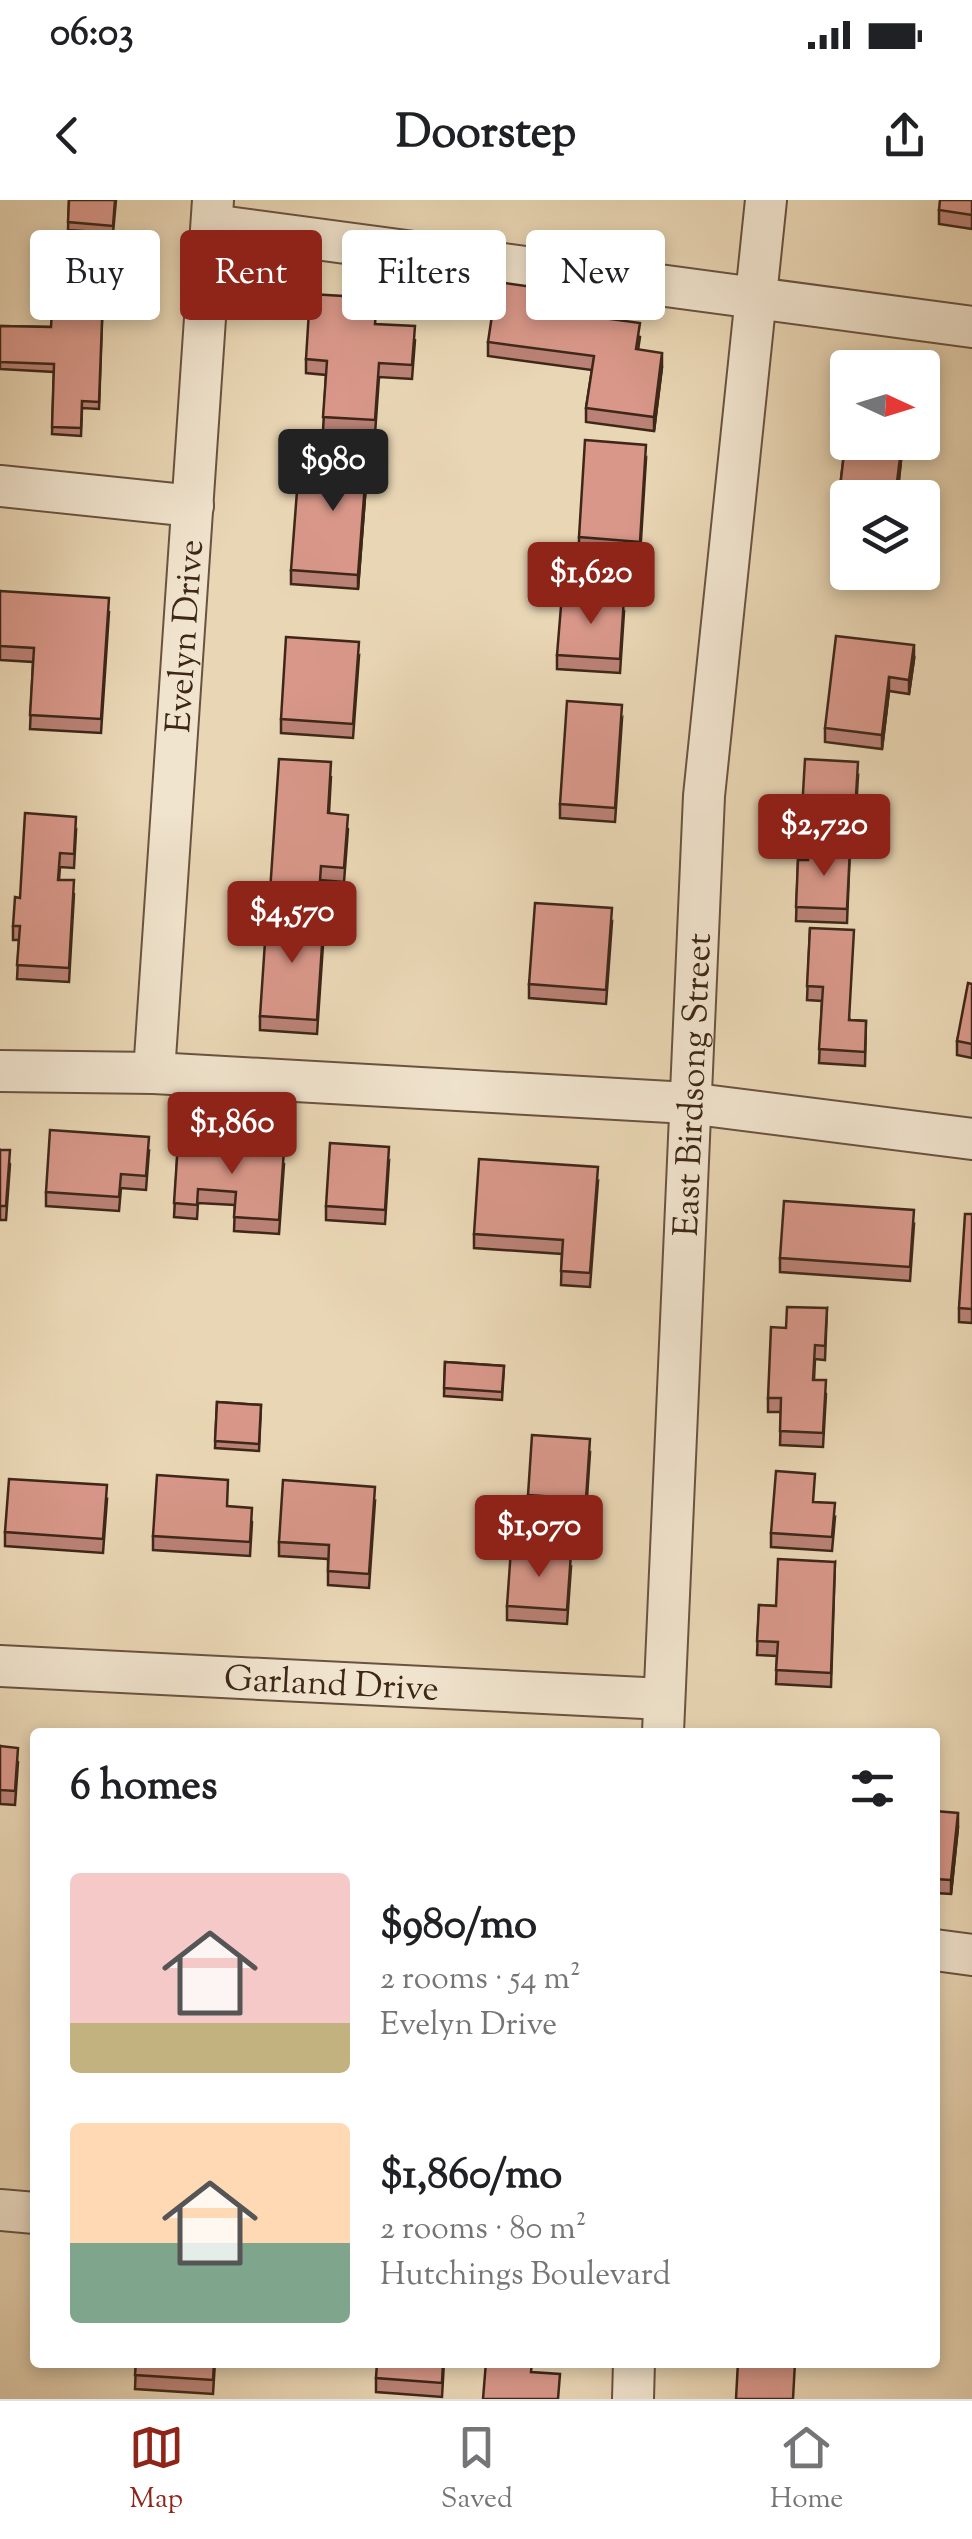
<!DOCTYPE html>
<html lang="en">
<head>
<meta charset="utf-8">
<style>
  :root { --surface:#fff; --page:#f6f6f6; --text:#202124; --muted:#757577; --line:#e0e0e0; --accent:#8f2418 }
  body { margin:0; font-family:"Sorts Mill Goudy",serif; background:var(--page); color:var(--text); height:100vh; display:flex; flex-direction:column; font-size:38px; white-space:nowrap }
  * { box-sizing:border-box; margin:0 }
  p { font-size:32px; color:var(--muted) }
  .icon { flex:none; width:55px; height:55px; fill:none; stroke:currentColor; stroke-width:2; stroke-linecap:round; stroke-linejoin:round }
  .map { position:relative; flex:1; overflow:hidden }
  .panel { position:absolute; left:30px; top:1528px; width:910px; height:640px; display:flex; flex-direction:column; background:var(--surface); border-radius:10px; box-shadow:0 5px 15px #0003 }
  .panel>* { flex:none }
  .guide { position:absolute; left:30px; top:30px; width:912px; height:90px; display:flex; gap:20px }
  .needle { width:65px; rotate:94deg }
  .buttons { position:absolute; left:830px; top:150px; display:grid; gap:20px }
  .buttons a { display:grid; place-items:center; width:110px; height:110px; border-radius:10px; background:var(--surface); box-shadow:0 5px 15px #0003; font-size:50px }
  .price { position:absolute; translate:-50% -85px; padding:0 22px; border-radius:10px; background:var(--accent); color:#fff; font-size:32px; line-height:65px; filter:drop-shadow(0 2px 5px #0008) }
  .price::after { content:''; position:absolute; left:50%; top:60px; width:30px; height:22px; margin-left:-15px; background:inherit; clip-path:polygon(0 0,100% 0,50% 100%) }
  .price.selected { background:#222; color:#fff }
  ul { padding:0; list-style:none }
  li { display:flex; align-items:center; gap:30px; height:250px; padding:0 40px }
  li span { display:grid; place-items:center; flex:none; width:280px; height:200px; border-radius:10px; color:#555 }
  li>.icon { margin-inline-start:auto }
  span .icon { width:120px; height:120px; fill:#fffc; stroke-width:1 }
  li b { font-size:42px }
  h2 { display:flex; justify-content:space-between; align-items:center; height:120px; padding:0 40px; font-size:42px }
  .chip { padding:0 35px; border-radius:10px; background:var(--surface); box-shadow:0 5px 15px #0003; font-size:35px; line-height:90px }
  .chip.selected { background:var(--accent); color:#fff }
  .status { display:flex; justify-content:space-between; align-items:center; height:70px; padding:0 50px; background:var(--surface); direction:ltr }
  .status svg { height:28px; fill:currentColor }
  header { display:flex; justify-content:space-between; align-items:center; height:130px; padding:0 40px; background:var(--surface); font-size:45px; font-weight:700 }
  .menu { display:flex; justify-content:space-around; align-items:center; height:140px; border-top:2px solid var(--line); background:var(--surface); font-size:28px; color:var(--muted) }
  .menu a { display:grid; justify-items:center; gap:5px }
  .menu .selected { color:var(--accent) }
  .map>svg:first-child { display:block }
  .lines { fill:none; stroke-linecap:round; stroke-linejoin:round }
  .minor-casing { stroke:#695340; stroke-width:44 }
  .minor { stroke:#f1e4ce; stroke-width:40 }
  .wall { fill:#ba8276; stroke:#3e2719; stroke-width:2.5 }
  .shaded-wall { fill:#976a60; stroke:#3e2719; stroke-width:2.5 }
  .building { fill:#d89789; stroke:#3e2719; stroke-width:2.5 }
  .labels { text-anchor:middle; stroke-width:8; stroke-linejoin:round; paint-order:stroke }
  .street-label { font-size:35px; fill:#3e2719; stroke:#f1e4ce }
</style>
</head>
<body>
<div class="status"><b>06:03</b><svg viewBox="0 0 49 12"><path d="M0 12V9h3v3zM5 12V6h3v6zM10 12V3h3v9zM15 12V0h3v12zM26 1h20v11H26zM47 4h2v5h-2z"/></svg></div>
<header><svg class="icon" aria-label="back" viewBox="0 0 24 24"><path d="M15 5l-7 7 7 7"/></svg>Doorstep<svg class="icon" aria-label="share" viewBox="0 0 24 24"><path d="M12 15V3M7 8l5-5 5 5M5 13v7h14v-7"/></svg></header>
<div class="map">
<svg width="972" height="2199" viewBox="0 0 972 2199">
  <rect width="100%" height="100%" fill="#e9d6b4"/>
  <filter id="stains"><feTurbulence type="fractalNoise" baseFrequency=".002" numOctaves="4"/><feColorMatrix values="0 0 0 0 .2 0 0 0 0 .09 0 0 0 0 .02 0 0 0 .5 -.17"/></filter>
  <radialGradient id="worn" r=".72"><stop offset=".6" stop-color="#630" stop-opacity="0"/><stop offset="1" stop-color="#630" stop-opacity=".3"/></radialGradient>
  <g class="lines">
    <defs>
      <g id="minor">
        <path d="M 212,25 L 972,127"/>
        <path d="M 0,286 L 193,306"/>
        <path d="M 0,871 L 154,873 L 688,903 L 972,939"/>
        <path id="s1" d="M 154,873 L 213,0"/>
        <path id="s2" d="M 0,1466 L 664,1499"/>
        <path id="s3" d="M 663,1532 L 704,596 L 766,0"/>
        <path d="M 935,1750 L 972,1755"/>
        <path d="M 0,2010 L 35,2013"/>
        <path d="M 633,2199 L 634,2162"/>
      </g>
    </defs>
    <!-- minor casing -->
    <use href="#minor" class="minor-casing"/>
    <!-- minor -->
    <use href="#minor" class="minor"/>
  </g>
  <!-- wall -->
  <g class="wall">
    <path d="M 69,0 L 116,0 L 113,33 L 68,30 Z"/>
    <path d="M 972,0 L 972,29 L 939,24 L 939,10 Z"/>
    <path d="M 103,94 L 99,209 L 82,208 L 81,236 L 52,234 L 54,172 L 0,169 L 0,126 L 51,127 Z"/>
    <path d="M 547,103 L 546,110 L 640,137 L 638,150 L 662,167 L 654,231 L 586,222 L 586,208 L 592,170 L 488,156 L 488,142 Z"/>
    <path d="M 376,124 L 415,140 L 412,179 L 379,177 L 375,234 L 323,231 L 326,175 L 306,173 L 306,159 Z"/>
    <path d="M 848,220 L 848,242 L 903,242 L 897,298 L 848,298 L 848,354 L 834,352 L 834,338 Z"/>
    <path d="M 368,258 L 358,389 L 291,384 L 291,370 L 321,292 Z"/>
    <path d="M 646,259 L 640,356 L 579,351 L 579,337 Z"/>
    <path d="M 0,391 L 109,412 L 101,533 L 30,529 L 33,462 L 0,460 Z"/>
    <path d="M 624,412 L 620,473 L 557,469 L 557,455 Z"/>
    <path d="M 359,456 L 353,538 L 281,533 L 281,519 Z"/>
    <path d="M 914,459 L 909,494 L 889,491 L 882,549 L 825,542 L 825,528 Z"/>
    <path d="M 622,519 L 615,622 L 560,618 L 560,604 Z"/>
    <path d="M 331,576 L 329,613 L 348,629 L 344,682 L 321,680 L 319,709 L 270,706 L 270,692 Z"/>
    <path d="M 858,576 L 854,644 L 801,641 L 801,627 Z"/>
    <path d="M 76,631 L 74,668 L 60,667 L 59,680 L 74,694 L 69,782 L 17,779 L 19,740 L 13,740 L 13,726 L 20,698 Z"/>
    <path d="M 850,648 L 847,723 L 796,721 L 798,660 L 808,660 Z"/>
    <path d="M 612,722 L 606,804 L 529,798 L 529,784 Z"/>
    <path d="M 810,728 L 850,820 L 866,821 L 865,866 L 819,863 L 822,801 L 807,800 Z"/>
    <path d="M 324,730 L 317,834 L 260,830 L 260,816 Z"/>
    <path d="M 972,784 L 972,858 L 957,855 L 957,841 Z"/>
    <path d="M 178,943 L 284,964 L 279,1034 L 234,1031 L 235,1005 L 198,1003 L 197,1019 L 174,1017 Z"/>
    <path d="M 0,950 L 10,964 L 6,1020 L 0,1020 Z"/>
    <path d="M 149,951 L 146,990 L 121,988 L 119,1011 L 46,1006 L 46,992 Z"/>
    <path d="M 389,961 L 385,1024 L 326,1020 L 326,1006 Z"/>
    <path d="M 598,981 L 590,1087 L 561,1085 L 562,1054 L 474,1048 L 474,1034 Z"/>
    <path d="M 972,1014 L 972,1123 L 959,1122 L 959,1108 Z"/>
    <path d="M 914,1024 L 910,1081 L 780,1072 L 780,1058 Z"/>
    <path d="M 827,1108 L 825,1160 L 815,1159 L 814,1180 L 826,1194 L 823,1247 L 780,1245 L 781,1212 L 768,1212 L 768,1198 L 786,1128 Z"/>
    <path d="M 445,1162 L 504,1166 L 502,1200 L 444,1196 Z"/>
    <path d="M 217,1202 L 261,1205 L 259,1251 L 215,1248 Z"/>
    <path d="M 590,1253 L 586,1313 L 528,1309 L 528,1295 Z"/>
    <path d="M 107,1299 L 103,1353 L 5,1346 L 5,1332 Z"/>
    <path d="M 375,1301 L 369,1388 L 328,1385 L 328,1359 L 279,1356 L 279,1342 Z"/>
    <path d="M 228,1306 L 252,1322 L 250,1356 L 153,1350 L 153,1336 Z"/>
    <path d="M 835,1317 L 832,1351 L 771,1347 L 771,1333 Z"/>
    <path d="M 835,1362 L 831,1487 L 776,1484 L 777,1456 L 757,1455 L 759,1405 L 776,1406 Z"/>
    <path d="M 571,1367 L 567,1424 L 507,1420 L 507,1406 Z"/>
    <path d="M 0,1546 L 18,1562 L 15,1605 L 0,1604 Z"/>
    <path d="M 935,1611 L 958,1627 L 951,1694 L 935,1693 Z"/>
    <path d="M 136,2162 L 215,2162 L 213,2194 L 135,2189 Z"/>
    <path d="M 444,2162 L 442,2197 L 376,2192 L 376,2178 Z"/>
  </g>
  <!-- shaded-wall -->
  <g class="shaded-wall">
    <path d="M 662,153 L 662,167 L 654,231 L 654,217 Z"/>
    <path d="M 902,242 L 903,242 L 897,298 L 895,298 Z"/>
    <path d="M 368,244 L 368,258 L 358,389 L 358,375 Z"/>
    <path d="M 914,445 L 914,459 L 909,494 L 909,480 Z"/>
    <path d="M 889,477 L 889,491 L 882,549 L 882,535 Z"/>
    <path d="M 958,1613 L 958,1627 L 951,1694 L 951,1680 Z"/>
  </g>
  <!-- building -->
  <g class="building">
    <path d="M 69,0 L 115,0 L 113,26 L 68,22 Z"/>
    <path d="M 940,0 L 972,0 L 972,15 L 939,10 Z"/>
    <path d="M 497,82 L 547,89 L 544,110 L 640,123 L 636,149 L 662,153 L 654,217 L 586,208 L 594,156 L 488,142 Z"/>
    <path d="M 53,92 L 103,94 L 99,202 L 82,201 L 81,228 L 52,227 L 54,164 L 0,162 L 0,126 L 51,127 Z"/>
    <path d="M 310,94 L 377,98 L 375,124 L 415,126 L 412,165 L 379,163 L 375,220 L 323,217 L 327,161 L 306,159 Z"/>
    <path d="M 848,220 L 848,242 L 902,242 L 895,298 L 848,298 L 848,340 L 834,338 Z"/>
    <path d="M 585,240 L 646,245 L 640,342 L 579,337 Z"/>
    <path d="M 325,241 L 368,244 L 358,375 L 291,370 L 297,291 L 321,292 Z"/>
    <path d="M 0,391 L 109,398 L 101,519 L 30,515 L 34,448 L 0,446 Z"/>
    <path d="M 562,394 L 624,398 L 620,459 L 557,455 Z"/>
    <path d="M 836,436 L 914,445 L 909,480 L 889,477 L 882,535 L 825,528 Z"/>
    <path d="M 286,437 L 359,442 L 353,524 L 281,519 Z"/>
    <path d="M 567,501 L 622,505 L 615,608 L 560,604 Z"/>
    <path d="M 279,559 L 331,562 L 328,613 L 348,615 L 344,668 L 321,666 L 319,695 L 270,692 Z"/>
    <path d="M 805,559 L 858,562 L 854,630 L 801,627 Z"/>
    <path d="M 25,613 L 76,617 L 74,654 L 60,653 L 58,680 L 74,680 L 69,768 L 17,765 L 20,726 L 13,726 L 15,697 L 20,698 Z"/>
    <path d="M 809,646 L 850,648 L 847,709 L 796,707 L 798,660 L 808,660 Z"/>
    <path d="M 535,703 L 612,708 L 606,790 L 529,784 Z"/>
    <path d="M 267,712 L 324,716 L 317,820 L 260,816 Z"/>
    <path d="M 810,728 L 854,730 L 849,820 L 866,821 L 865,852 L 819,849 L 823,787 L 807,786 Z"/>
    <path d="M 968,783 L 972,784 L 972,844 L 957,841 Z"/>
    <path d="M 50,930 L 149,937 L 146,976 L 121,974 L 119,997 L 46,992 Z"/>
    <path d="M 178,943 L 284,950 L 279,1020 L 234,1017 L 236,992 L 198,989 L 197,1005 L 174,1003 Z"/>
    <path d="M 330,943 L 389,947 L 385,1010 L 326,1006 Z"/>
    <path d="M 0,950 L 10,950 L 6,1006 L 0,1006 Z"/>
    <path d="M 479,959 L 598,967 L 590,1073 L 561,1071 L 563,1040 L 474,1034 Z"/>
    <path d="M 784,1001 L 914,1010 L 910,1067 L 780,1058 Z"/>
    <path d="M 965,1014 L 972,1014 L 972,1109 L 959,1108 Z"/>
    <path d="M 787,1107 L 827,1108 L 825,1146 L 815,1145 L 813,1180 L 826,1180 L 823,1233 L 780,1231 L 781,1198 L 768,1198 L 771,1127 L 786,1128 Z"/>
    <path d="M 445,1162 L 504,1166 L 502,1192 L 444,1188 Z"/>
    <path d="M 217,1202 L 261,1205 L 259,1244 L 215,1241 Z"/>
    <path d="M 532,1235 L 590,1239 L 586,1299 L 528,1295 Z"/>
    <path d="M 776,1271 L 815,1274 L 813,1302 L 835,1303 L 832,1337 L 771,1333 Z"/>
    <path d="M 157,1275 L 228,1280 L 227,1306 L 252,1308 L 250,1342 L 153,1336 Z"/>
    <path d="M 9,1279 L 107,1285 L 103,1339 L 5,1332 Z"/>
    <path d="M 283,1280 L 375,1287 L 369,1374 L 328,1371 L 329,1345 L 279,1342 Z"/>
    <path d="M 511,1349 L 571,1353 L 567,1410 L 507,1406 Z"/>
    <path d="M 778,1359 L 835,1362 L 831,1473 L 776,1470 L 778,1442 L 757,1441 L 759,1405 L 776,1406 Z"/>
    <path d="M 0,1546 L 18,1548 L 15,1591 L 0,1590 Z"/>
    <path d="M 935,1611 L 958,1613 L 951,1680 L 935,1679 Z"/>
    <path d="M 136,2162 L 214,2162 L 213,2180 L 135,2175 Z"/>
    <path d="M 377,2162 L 443,2162 L 442,2183 L 376,2178 Z"/>
    <path d="M 486,2162 L 532,2162 L 531,2172 L 560,2174 L 558,2199 L 483,2199 Z"/>
    <path d="M 738,2162 L 795,2162 L 793,2199 L 736,2199 Z"/>
  </g>
  <g class="labels">
    <!-- street labels -->
    <g class="street-label">
      <text dy="12" stroke="none"><textPath href="#s1" startOffset="438">Evelyn Drive</textPath></text>
      <text dy="12" stroke="none"><textPath href="#s3" startOffset="648">East Birdsong Street</textPath></text>
      <text dy="12" stroke="none"><textPath href="#s2" startOffset="332">Garland Drive</textPath></text>
    </g>
  </g>
  <rect width="100%" height="100%" filter="url(#stains)"/>
  <rect width="100%" height="100%" fill="url(#worn)"/>
</svg>
<div class="buttons">
<a><svg class="needle" viewBox="-14 -14 28 28"><path d="M0-13l5 13h-10z" fill="#e53935"/><path d="M0 13l5-13h-10z" fill="#757577"/></svg></a>
<a><svg class="icon" aria-label="layers" viewBox="0 0 24 24"><path d="M12 4l9 5-9 5-9-5zM3 14l9 5 9-5"/></svg></a>
</div>
<b class="price selected" style="left:333px;top:314px">$980</b>
<b class="price" style="left:591px;top:427px">$1,620</b>
<b class="price" style="left:824px;top:679px">$2,720</b>
<b class="price" style="left:292px;top:766px">$4,570</b>
<b class="price" style="left:232px;top:977px">$1,860</b>
<b class="price" style="left:539px;top:1380px">$1,070</b>
<div class="guide">
<a class="chip">Buy</a>
<a class="chip selected">Rent</a>
<a class="chip">Filters</a>
<a class="chip">New</a>
</div>
<section class="panel">
<h2>6 homes<svg class="icon" aria-label="filters" viewBox="0 0 24 24"><path d="M4 7h16M4 17h16"/><circle cx="9" cy="7" r="2"/><circle cx="15" cy="17" r="2"/></svg></h2>
<ul>
<li><span style="background:linear-gradient(#f6c9c9 75%,#c2b280 0)"><svg class="icon" aria-label="home" viewBox="0 0 24 24"><path d="M3 11l9-7 9 7M6 9v11h12V9"/></svg></span><div><b>$980/mo</b><p>2 rooms · 54 m²</p><p>Evelyn Drive</p></div></li>
<li><span style="background:linear-gradient(#ffd9b3 60%,#7fa58c 0)"><svg class="icon" aria-label="home" viewBox="0 0 24 24"><path d="M3 11l9-7 9 7M6 9v11h12V9"/></svg></span><div><b>$1,860/mo</b><p>2 rooms · 80 m²</p><p>Hutchings Boulevard</p></div></li>
</ul>
</section>
</div>
<nav class="menu">
<a class="selected"><svg class="icon" aria-label="map" viewBox="0 0 24 24"><path d="M3 6l6-2 6 2 6-2v14l-6 2-6-2-6 2zM9 4v14M15 6v14"/></svg>Map</a>
<a><svg class="icon" aria-label="saved" viewBox="0 0 24 24"><path d="M7 4h10v16l-5-4-5 4z"/></svg>Saved</a>
<a><svg class="icon" aria-label="home" viewBox="0 0 24 24"><path d="M3 11l9-7 9 7M6 9v11h12V9"/></svg>Home</a>
</nav>
</body>
</html>
